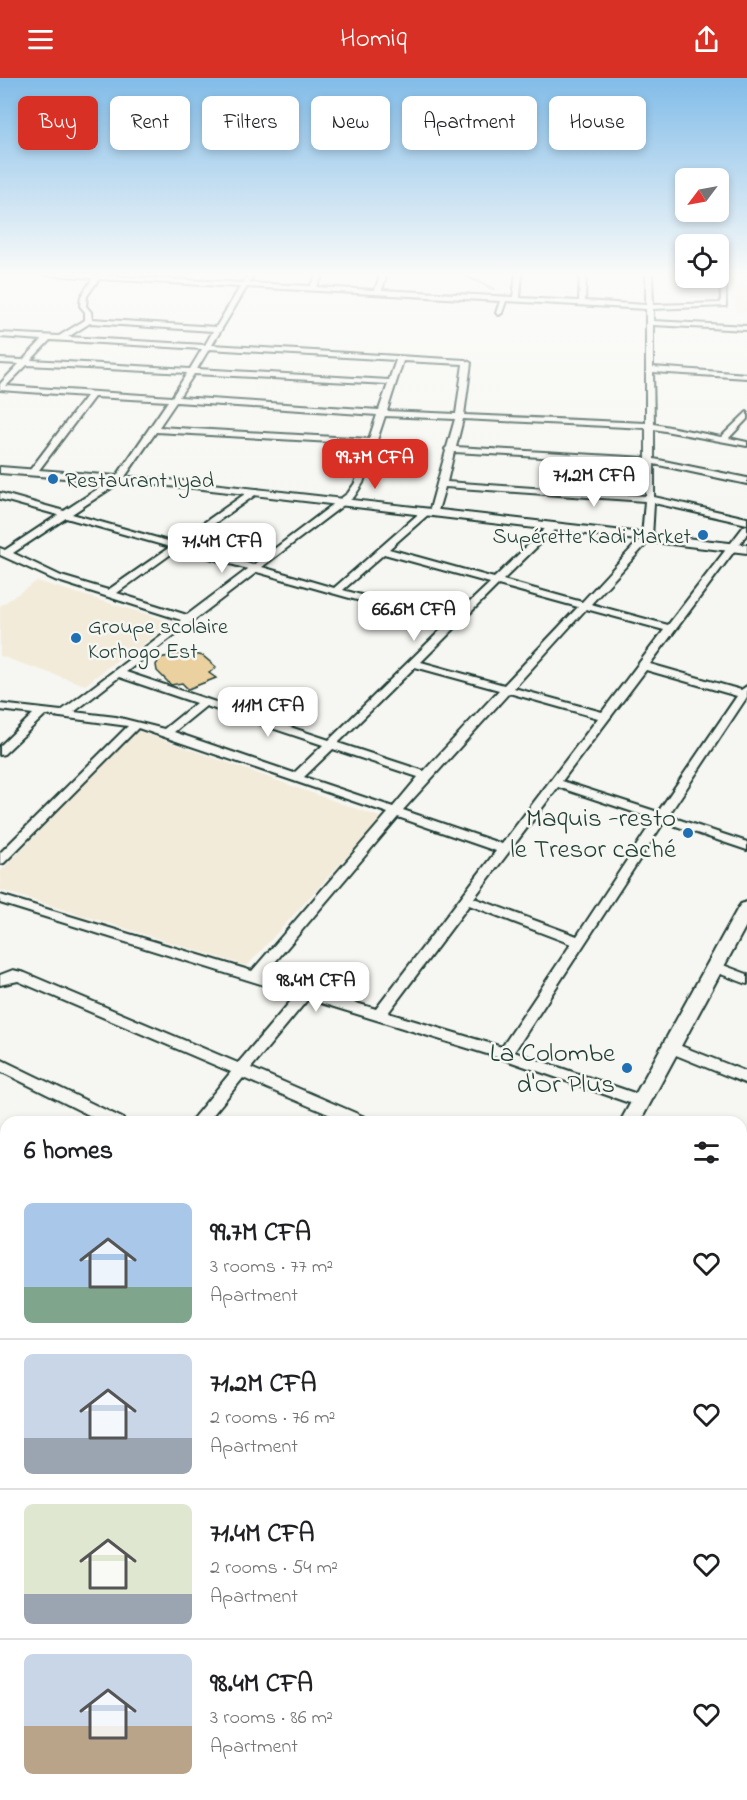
<!DOCTYPE html>
<html lang="en">
<head>
<meta charset="utf-8">
<style>
  :root { --surface:#fff; --page:#f2f2f2; --text:#202124; --muted:#757577; --line:#e0e0e0; --accent:#d93025 }
  body { margin:0; font-family:"Indie Flower",sans-serif; background:var(--page); color:var(--text); height:100vh; display:flex; flex-direction:column; font-size:22px; white-space:nowrap }
  * { box-sizing:border-box; margin:0 }
  p { font-size:20px; color:var(--muted) }
  .icon { flex:none; width:33px; height:33px; fill:none; stroke:currentColor; stroke-width:2; stroke-linecap:round; stroke-linejoin:round }
  .map { position:relative; flex:1; overflow:hidden }
  .panel { position:absolute; left:0px; top:1038px; width:747px; height:684px; display:flex; flex-direction:column; background:var(--surface); border-radius:18px 18px 0 0; box-shadow:0 3px 9px #0003 }
  .panel>* { flex:none }
  .banner { position:absolute; left:18px; top:18px; width:711px; height:54px; display:flex; gap:12px }
  .needle { width:39px; rotate:238deg }
  .tools { position:absolute; left:675px; top:90px; display:grid; gap:12px }
  .tools a { display:grid; place-items:center; width:54px; height:54px; border-radius:9px; background:var(--surface); box-shadow:0 3px 9px #0003; font-size:30px }
  .price { position:absolute; translate:-50% -51px; padding:0 14px; border-radius:12px; background:#fff; color:#222; font-size:20px; line-height:39px; filter:drop-shadow(0 2px 3px #0008) }
  .price::after { content:''; position:absolute; left:50%; top:36px; width:18px; height:14px; margin-left:-9px; background:inherit; clip-path:polygon(0 0,100% 0,50% 100%) }
  .price.active { background:var(--accent); color:#fff }
  ul { padding:0; list-style:none }
  li { display:flex; align-items:center; gap:18px; height:150px; padding:0 24px }
  li+li { border-top:2px solid var(--line) }
  li span { display:grid; place-items:center; flex:none; width:168px; height:120px; border-radius:9px; color:#555 }
  li>.icon { margin-inline-start:auto }
  span .icon { width:72px; height:72px; fill:#fffc; stroke-width:1 }
  li b { font-size:26px }
  h2 { display:flex; justify-content:space-between; align-items:center; height:72px; padding:0 24px; font-size:26px }
  .chip { padding:0 21px; border-radius:9px; background:var(--surface); box-shadow:0 3px 9px #0003; font-size:21px; line-height:54px }
  .chip.active { background:var(--accent); color:#fff }
  header { display:flex; justify-content:space-between; align-items:center; height:78px; padding:0 24px; background:var(--accent); color:#fff; font-size:27px; font-weight:600 }
  .map>svg:first-child { display:block }
  .built { fill:#f3ebd9 }
  .green { fill:#95ddac; stroke:#5a8d70; stroke-width:1.5 }
  .lines { fill:none; stroke-linecap:round; stroke-linejoin:round }
  .stream { stroke:#5d91a0; stroke-width:2 }
  .building { fill:#ebd1a0; stroke:#1f3d34; stroke-width:1.5 }
  .street-casing { stroke:#1f3d34; stroke-width:4 }
  .secondary-casing { stroke:#1f3d34; stroke-width:4 }
  .street { fill:#f6f6f2; fill-rule:evenodd }
  .secondary { fill:#f6f6f2; fill-rule:evenodd }
  .poi-dot { fill:#1f6fb2; stroke:#f6f6f2; stroke-width:2 }
  .labels { text-anchor:middle; stroke-width:5; stroke-linejoin:round; paint-order:stroke }
  .far-poi-label { font-size:22px; fill:#1f3d34; stroke:#f6f6f2; text-anchor:start }
  .poi-label { font-size:27px; fill:#1f3d34; stroke:#f6f6f2; text-anchor:end }
</style>
</head>
<body>
<header><svg class="icon" aria-label="menu" viewBox="0 0 24 24"><path d="M4 6h16M4 12h16M4 18h16"/></svg>Homiq<svg class="icon" aria-label="share" viewBox="0 0 24 24"><path d="M12 15V3M7 8l5-5 5 5M5 13v7h14v-7"/></svg></header>
<div class="map">
<svg width="747" height="1722" viewBox="0 0 747 1722">
  <rect width="100%" height="100%" fill="#f6f6f2"/>
  <filter id="ink" filterUnits="userSpaceOnUse"><feTurbulence type="fractalNoise" baseFrequency=".0167" numOctaves="2"/><feDisplacementMap in="SourceGraphic" scale="12" xChannelSelector="R" yChannelSelector="G"/><feConvolveMatrix kernelMatrix="1 2 1 2 8 2 1 2 1" color-interpolation-filters="sRGB"/></filter>
  <g filter="url(#ink)">
    <!-- built -->
    <g class="built">
      <path d="M 729,195 L 747,195 L 747,234 L 737,234 Z"/>
      <path d="M 37,503 L 139,534 L 172,544 L 129,577 L 125,576 L 85,607 L 0,578 L 0,528 Z"/>
      <path d="M 136,652 L 382,740 L 247,888 L 0,812 L 0,794 Z"/>
    </g>
    <!-- green -->
    <path class="green" d="M 741,1534 L 747,1537 L 747,1722 L 337,1722 L 341,1716 L 741,1716 Z"/>
    <g class="lines">
      <!-- stream -->
      <path class="stream" d="M 459,195 L 494,211"/>
    </g>
    <!-- building -->
    <path class="building" d="M 187,574 L 203,578 L 216,589 L 209,595 L 216,600 L 188,611 L 182,605 L 171,607 L 157,593 L 156,587 L 160,580 Z"/>
    <g class="lines">
      <defs>
        <g id="street">
          <path d="M 26,195 L 57,195 L 243,205 L 249,195 L 255,195 L 249,205 L 310,208 L 318,195 L 324,195 L 316,209 L 375,212 L 381,195 L 387,195 L 382,212 L 513,219 L 516,195 L 522,195 L 520,220 L 579,223 L 580,195 L 586,195 L 585,223 L 646,227 L 646,195 L 652,195 L 653,227 L 721,225 L 720,195 L 726,195 L 726,228 L 653,231 L 653,243 L 747,248 L 747,252 L 653,247 L 653,289 L 747,296 L 747,300 L 653,294 L 654,346 L 721,359 L 747,334 L 747,341 L 729,360 L 747,364 L 747,368 L 654,351 L 654,381 L 747,400 L 747,406 L 654,386 L 654,419 L 747,440 L 747,446 L 654,425 L 652,460 L 591,526 L 668,547 L 744,448 L 747,447 L 747,456 L 650,586 L 741,612 L 747,608 L 747,619 L 668,738 L 747,764 L 747,772 L 664,744 L 514,974 L 646,1019 L 649,1023 L 646,1027 L 641,1029 L 500,980 L 308,921 L 251,990 L 367,1040 L 370,1044 L 347,1044 L 243,1000 L 207,1044 L 190,1044 L 231,994 L 18,903 L 0,907 L 0,897 L 13,892 L 25,895 L 238,985 L 296,917 L 0,825 L 0,817 L 252,893 L 388,735 L 138,650 L 4,785 L 0,786 L 0,775 L 128,648 L 45,637 L 4,676 L 0,677 L 0,668 L 33,636 L 0,632 L 0,626 L 61,633 L 181,542 L 55,502 L 0,477 L 0,470 L 5,472 L 58,437 L 0,421 L 0,415 L 64,433 L 116,399 L 168,323 L 94,319 L 36,396 L 30,396 L 30,392 L 86,318 L 0,312 L 0,306 L 19,286 L 0,285 L 0,281 L 23,282 L 42,262 L 0,259 L 0,255 L 59,258 L 85,242 L 85,234 L 80,228 L 81,218 L 93,200 ZM 99,201 L 240,209 L 216,249 L 92,241 L 91,234 L 86,228 L 87,218 ZM 247,209 L 500,223 L 496,235 L 499,237 L 502,235 L 506,223 L 646,231 L 646,345 L 464,337 L 471,285 L 465,282 L 212,267 ZM 90,245 L 213,253 L 205,267 L 68,259 ZM 50,262 L 202,271 L 190,291 L 31,282 ZM 209,271 L 396,282 L 389,302 L 197,291 ZM 403,283 L 463,286 L 456,336 L 387,333 ZM 27,287 L 187,295 L 172,319 L 6,308 ZM 194,296 L 388,306 L 379,332 L 179,319 ZM 176,324 L 377,337 L 369,361 L 159,349 ZM 385,338 L 455,341 L 447,369 L 445,371 L 446,373 L 430,431 L 424,431 L 334,510 L 262,489 L 354,419 L 363,405 ZM 463,341 L 646,350 L 646,380 L 456,369 ZM 156,354 L 368,366 L 355,405 L 348,415 L 253,487 L 184,467 L 258,415 L 258,411 L 252,411 L 175,465 L 72,436 L 122,403 ZM 454,374 L 646,385 L 646,418 L 447,404 ZM 445,409 L 645,423 L 642,459 L 582,524 L 503,502 L 555,451 L 555,447 L 549,447 L 494,500 L 389,471 L 430,435 L 437,436 ZM 66,440 L 170,469 L 108,512 L 61,498 L 13,475 ZM 178,471 L 248,491 L 187,537 L 117,515 ZM 384,476 L 490,505 L 451,542 L 343,512 ZM 257,494 L 446,547 L 329,662 L 126,594 ZM 498,507 L 578,529 L 504,607 L 421,584 ZM 586,531 L 664,552 L 602,634 L 514,610 ZM 415,589 L 499,612 L 424,693 L 338,665 ZM 646,592 L 737,618 L 658,734 L 562,703 ZM 119,599 L 196,625 L 164,651 L 116,639 L 74,634 ZM 509,615 L 598,640 L 502,766 L 403,732 ZM 206,628 L 323,667 L 294,695 L 174,654 ZM 333,671 L 418,699 L 393,729 L 304,699 ZM 558,709 L 654,741 L 577,858 L 474,820 ZM 398,739 L 496,773 L 376,931 L 264,897 ZM 469,827 L 571,866 L 502,969 L 388,935 Z"/>
          <path d="M 715,884 L 747,896 L 747,906 L 710,892 L 708,889 Z"/>
          <path d="M 671,964 L 747,994 L 747,1006 L 666,973 L 664,969 L 666,965 Z"/>
          <path d="M 0,981 L 122,1040 L 125,1044 L 103,1044 L 0,993 Z"/>
          <path d="M 0,1126 L 6,1128 L 6,1142 L 0,1140 Z"/>
          <path d="M 6,1258 L 6,1279 L 0,1281 L 0,1260 Z"/>
          <path d="M 741,1293 L 747,1295 L 747,1312 L 741,1310 Z"/>
          <path d="M 0,1325 L 6,1328 L 6,1347 L 0,1344 Z"/>
          <path d="M 741,1451 L 747,1454 L 747,1474 L 741,1471 Z"/>
        </g>
        <g id="secondary">
          <path d="M 0,389 L 194,404 L 747,467 L 747,475 L 194,410 L 0,395 Z"/>
          <path d="M 747,824 L 747,846 L 640,1044 L 620,1044 L 738,830 L 741,826 Z"/>
          <path d="M 741,1166 L 747,1168 L 747,1188 L 741,1185 Z"/>
          <path d="M 246,1716 L 277,1716 L 274,1722 L 244,1722 Z"/>
        </g>
      </defs>
      <!-- street casing -->
      <use href="#street" class="street-casing"/>
      <!-- secondary casing -->
      <use href="#secondary" class="secondary-casing"/>
      <!-- street -->
      <use href="#street" class="street"/>
      <!-- secondary -->
      <use href="#secondary" class="secondary"/>
    </g>
  </g>
  <!-- sky -->
  <linearGradient id="sky" x2="0" y2="1"><stop stop-color="#81bce8"/><stop offset="0.45" stop-color="#fbfbf9"/><stop offset="1" stop-color="#fbfbf9" stop-opacity="0"/></linearGradient>
  <rect width="747" height="436" fill="url(#sky)"/>
  <!-- markers -->
  <g class="poi-dot">
    <circle cx="53" cy="401" r="6"/>
    <circle cx="703" cy="457" r="6"/>
    <circle cx="76" cy="560" r="6"/>
    <circle cx="688" cy="755" r="6"/>
    <circle cx="627" cy="990" r="6"/>
  </g>
  <g class="labels">
    <!-- far-poi labels -->
    <g class="far-poi-label">
      <text x="65" y="409">Restaurant Iyad</text>
      <text x="691" y="465" text-anchor="end">Supérette Kadi Market</text>
      <text x="88" y="555">Groupe scolaire<tspan x="88" dy="25">Korhogo Est</tspan></text>
    </g>
    <!-- poi labels -->
    <g class="poi-label">
      <text x="676" y="748">Maquis -resto<tspan x="676" dy="31">le Tresor caché</tspan></text>
      <text x="615" y="983">La Colombe<tspan x="615" dy="31">d'Or Plus</tspan></text>
    </g>
  </g>
</svg>
<div class="tools">
<a><svg class="needle" viewBox="-14 -14 28 28"><path d="M0-13l5 13h-10z" fill="#e53935"/><path d="M0 13l5-13h-10z" fill="#757577"/></svg></a>
<a><svg class="icon" aria-label="locate" viewBox="0 0 24 24"><circle cx="12" cy="12" r="6"/><path d="M12 2v4M12 18v4M2 12h4M18 12h4"/></svg></a>
</div>
<b class="price active" style="left:375px;top:412px">99.7M CFA</b>
<b class="price" style="left:594px;top:430px">71.2M CFA</b>
<b class="price" style="left:222px;top:496px">71.4M CFA</b>
<b class="price" style="left:414px;top:564px">66.6M CFA</b>
<b class="price" style="left:268px;top:660px">111M CFA</b>
<b class="price" style="left:316px;top:935px">98.4M CFA</b>
<div class="banner">
<a class="chip active">Buy</a>
<a class="chip">Rent</a>
<a class="chip">Filters</a>
<a class="chip">New</a>
<a class="chip">Apartment</a>
<a class="chip">House</a>
</div>
<section class="panel">
<h2>6 homes<svg class="icon" aria-label="filters" viewBox="0 0 24 24"><path d="M4 7h16M4 17h16"/><circle cx="9" cy="7" r="2"/><circle cx="15" cy="17" r="2"/></svg></h2>
<ul>
<li><span style="background:linear-gradient(#a9c7e8 70%,#7fa58c 0)"><svg class="icon" aria-label="home" viewBox="0 0 24 24"><path d="M3 11l9-7 9 7M6 9v11h12V9"/></svg></span><div><b>99.7M CFA</b><p>3 rooms · 77 m²</p><p>Apartment</p></div><svg class="icon" aria-label="heart" viewBox="0 0 24 24"><path d="M12 20l-8-8c-3-5 5-10 8-4 3-6 11-1 8 4z"/></svg></li>
<li><span style="background:linear-gradient(#c9d6e8 70%,#9aa5b1 0)"><svg class="icon" aria-label="home" viewBox="0 0 24 24"><path d="M3 11l9-7 9 7M6 9v11h12V9"/></svg></span><div><b>71.2M CFA</b><p>2 rooms · 76 m²</p><p>Apartment</p></div><svg class="icon" aria-label="heart" viewBox="0 0 24 24"><path d="M12 20l-8-8c-3-5 5-10 8-4 3-6 11-1 8 4z"/></svg></li>
<li><span style="background:linear-gradient(#dfe7d0 75%,#9aa5b1 0)"><svg class="icon" aria-label="home" viewBox="0 0 24 24"><path d="M3 11l9-7 9 7M6 9v11h12V9"/></svg></span><div><b>71.4M CFA</b><p>2 rooms · 54 m²</p><p>Apartment</p></div><svg class="icon" aria-label="heart" viewBox="0 0 24 24"><path d="M12 20l-8-8c-3-5 5-10 8-4 3-6 11-1 8 4z"/></svg></li>
<li><span style="background:linear-gradient(#c9d6e8 60%,#b9a48a 0)"><svg class="icon" aria-label="home" viewBox="0 0 24 24"><path d="M3 11l9-7 9 7M6 9v11h12V9"/></svg></span><div><b>98.4M CFA</b><p>3 rooms · 86 m²</p><p>Apartment</p></div><svg class="icon" aria-label="heart" viewBox="0 0 24 24"><path d="M12 20l-8-8c-3-5 5-10 8-4 3-6 11-1 8 4z"/></svg></li>
</ul>
</section>
</div>
</body>
</html>
